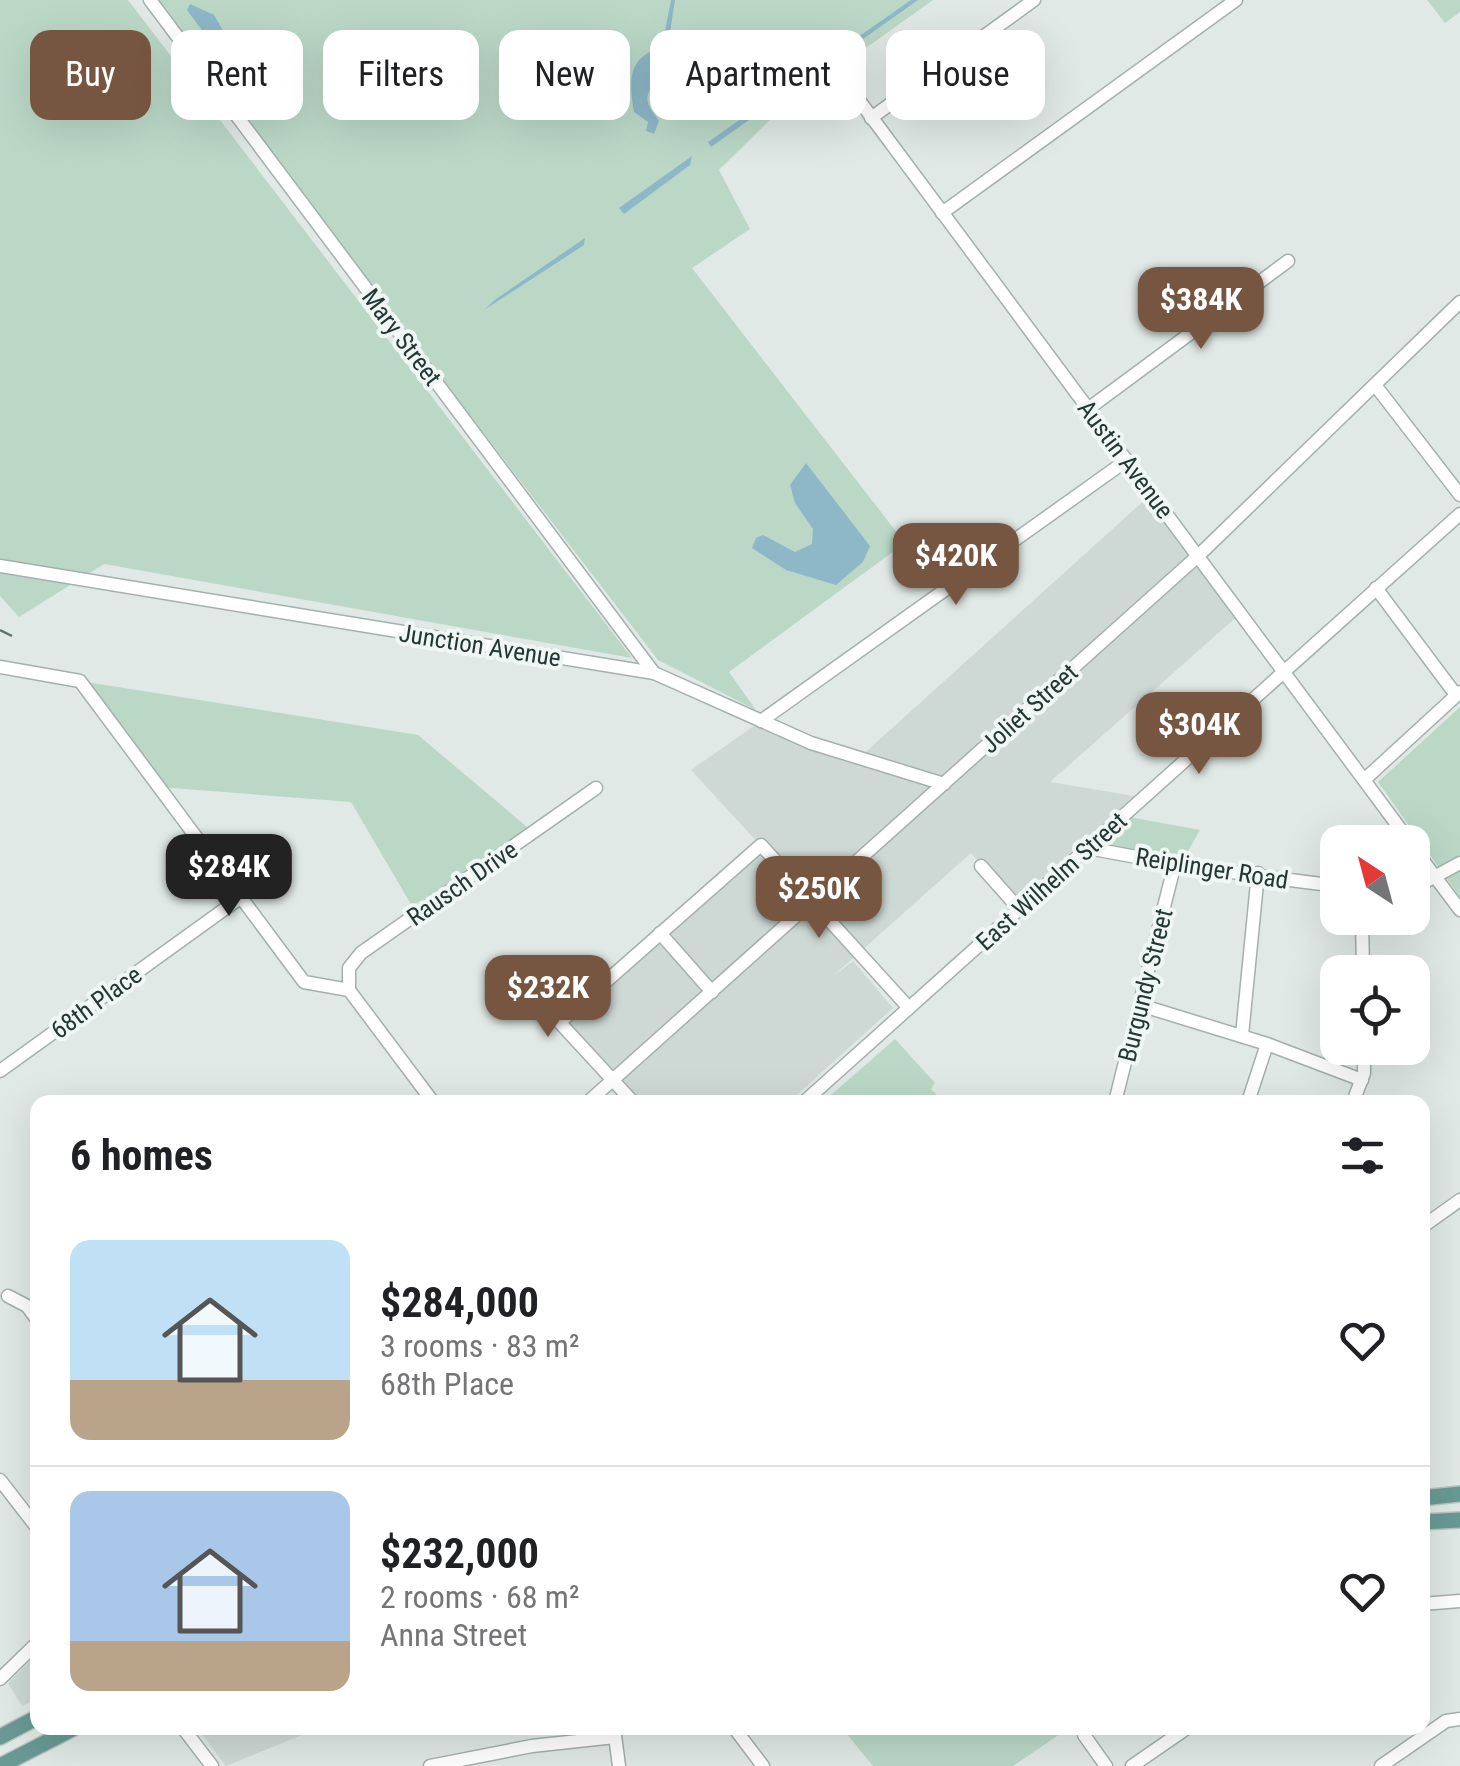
<!DOCTYPE html>
<html lang="en">
<head>
<meta charset="utf-8">
<style>
  :root { --surface:#fff; --page:#f2f2f2; --text:#202124; --muted:#757577; --line:#e0e0e0; --accent:#775641 }
  body { margin:0; font-family:"Roboto Condensed",sans-serif; background:var(--page); color:var(--text); height:100vh; display:flex; flex-direction:column; font-size:38px; white-space:nowrap }
  * { box-sizing:border-box; margin:0 }
  p { font-size:32px; color:var(--muted) }
  .icon { flex:none; width:55px; height:55px; fill:none; stroke:currentColor; stroke-width:2; stroke-linecap:round; stroke-linejoin:round }
  .map { position:relative; flex:1; overflow:hidden }
  .panel { position:absolute; left:30px; top:1095px; width:1400px; height:640px; display:flex; flex-direction:column; background:var(--surface); border-radius:20px; box-shadow:0 10px 40px #0002 }
  .panel>* { flex:none }
  .guide { position:absolute; left:30px; top:30px; width:1400px; height:90px; display:flex; gap:20px }
  .needle { width:65px; rotate:324deg }
  .tools { position:absolute; left:1320px; top:825px; display:grid; gap:20px }
  .tools a { display:grid; place-items:center; width:110px; height:110px; border-radius:20px; background:var(--surface); box-shadow:0 10px 40px #0002; font-size:50px }
  .price { position:absolute; translate:-50% -85px; padding:0 22px; border-radius:20px; background:var(--accent); color:#fff; font-size:32px; line-height:65px; filter:drop-shadow(0 2px 5px #0008) }
  .price::after { content:''; position:absolute; left:50%; top:60px; width:30px; height:22px; margin-left:-15px; background:inherit; clip-path:polygon(0 0,100% 0,50% 100%) }
  .price.on { background:#222; color:#fff }
  ul { padding:0; list-style:none }
  li { display:flex; align-items:center; gap:30px; height:250px; padding:0 40px }
  li+li { border-top:2px solid var(--line) }
  li span { display:grid; place-items:center; flex:none; width:280px; height:200px; border-radius:20px; color:#555 }
  li>.icon { margin-inline-start:auto }
  span .icon { width:120px; height:120px; fill:#fffc; stroke-width:1 }
  li b { font-size:42px }
  h2 { display:flex; justify-content:space-between; align-items:center; height:120px; padding:0 40px; font-size:42px }
  .pill { padding:0 35px; border-radius:20px; background:var(--surface); box-shadow:0 10px 40px #0002; font-size:35px; line-height:90px }
  .pill.on { background:var(--accent); color:#fff }
  .map>svg:first-child { display:block }
  .built { fill:#ced9d5 }
  .green { fill:#bbd8c7 }
  .water { fill:#8eb7c8 }
  .lines { fill:none; stroke-linecap:round; stroke-linejoin:round }
  .minor-casing { stroke:#a4b0ad; stroke-width:15 }
  .major-casing { stroke:#bdc3c2; stroke-width:18 }
  .minor { stroke:#fff; stroke-width:12 }
  .major { stroke:#699a94; stroke-width:15 }
  .rail { stroke:#5d7370; stroke-width:2.5; stroke-dasharray:20 10; stroke-linecap:butt }
  .labels { text-anchor:middle; stroke-width:8; stroke-linejoin:round; paint-order:stroke }
  .street-label { font-size:25px; fill:#233735; stroke:#f0f6f4 }
</style>
</head>
<body>
<div class="map">
<svg width="1460" height="1766" viewBox="0 0 1460 1766">
  <rect width="100%" height="100%" fill="#e0e9e6"/>
  <!-- built -->
  <g class="built">
    <path d="M 1148,497 L 1241,613 L 1050,782 L 1134,796 L 1014,903 L 971,853 L 832,977 L 853,961 L 893,1008 L 789,1102 L 706,1102 L 700,1096 L 692,1102 L 633,1102 L 560,1022 L 760,845 L 691,770 L 761,721 L 859,758 Z"/>
    <path d="M 37,1654 L 37,1699 L 22,1706 L 8,1683 Z"/>
    <path d="M 197,1728 L 299,1728 L 302,1735 L 226,1766 Z"/>
  </g>
  <!-- green -->
  <g class="green">
    <path d="M 0,0 L 128,0 L 632,658 L 104,564 L 19,617 L 0,596 Z"/>
    <path d="M 151,0 L 933,0 L 782,108 L 719,170 L 750,229 L 692,268 L 905,543 L 729,672 L 756,710 L 658,660 Z"/>
    <path d="M 1427,0 L 1460,0 L 1460,12 L 1445,23 Z"/>
    <path d="M 80,681 L 418,735 L 533,832 L 412,906 L 351,802 L 158,787 Z"/>
    <path d="M 1460,707 L 1460,897 L 1378,782 Z"/>
    <path d="M 1124,816 L 1200,830 L 1179,867 L 1088,848 Z"/>
    <path d="M 895,1039 L 935,1083 L 931,1089 L 944,1102 L 823,1102 Z"/>
    <path d="M 842,1728 L 1069,1728 L 1013,1766 L 873,1766 Z"/>
  </g>
  <!-- water -->
  <g class="water">
    <path d="M 671,0 L 675,0 L 668,45 L 699,48 L 709,64 L 715,90 L 707,93 L 684,66 L 672,67 L 663,85 L 651,88 C 642,102 652,109 659,121 L 654,134 L 646,131 L 648,122 L 634,112 C 629,79 627,58 662,47 Z"/>
    <path d="M 911,0 L 918,0 L 711,147 L 708,142 Z"/>
    <path d="M 190,4 L 214,15 L 225,34 L 223,42 L 210,41 L 187,10 Z"/>
    <path d="M 692,156 L 690,165 L 624,214 L 619,208 Z"/>
    <path d="M 585,238 L 584,245 L 484,310 L 496,299 Z"/>
    <path d="M 806,463 L 870,546 L 863,562 L 836,585 L 786,570 L 752,548 L 756,538 L 763,535 L 795,552 L 812,544 L 813,529 L 795,503 L 790,485 Z"/>
  </g>
  <g class="lines">
    <defs>
      <g id="minor">
        <path d="M 150,0 L 654,673"/>
        <path d="M 841,76 L 1410,842"/>
        <path d="M 871,118 L 1034,0"/>
        <path d="M 942,213 L 1236,0"/>
        <path d="M 1375,385 L 1460,495"/>
        <path d="M 1088,409 L 1288,261"/>
        <path d="M 0,566 L 654,673 L 811,743 L 944,784"/>
        <path d="M 1376,588 L 1456,695"/>
        <path d="M 0,667 L 80,681 L 304,982 L 349,990 L 433,1102"/>
        <path d="M 761,721 L 1127,460"/>
        <path d="M 1364,780 L 1460,692"/>
        <path d="M 1412,846 L 1460,910"/>
        <path d="M 1088,848 C 1171,864 1254,876 1338,886"/>
        <path d="M 981,866 L 1020,910"/>
        <path d="M 1412,889 L 1460,863"/>
        <path d="M 1362,918 L 1363,972"/>
        <path d="M 660,933 L 712,992"/>
        <path d="M 513,972 L 633,1102"/>
        <path d="M 349,990 L 349,968 L 361,953 L 596,788"/>
        <path d="M 1140,1005 L 1267,1044 L 1362,1080"/>
        <path d="M 560,1022 L 761,845 L 909,1008"/>
        <path d="M 1242,1035 L 1258,873"/>
        <path d="M 0,1071 L 240,898"/>
        <path d="M 588,1102 L 1199,555 L 1460,302"/>
        <path d="M 804,1102 L 1460,514"/>
        <path d="M 1115,1102 L 1174,867"/>
        <path d="M 1248,1102 L 1267,1044"/>
        <path d="M 1353,1102 L 1364,1073 L 1364,1048"/>
        <path d="M 1422,1227 L 1460,1200"/>
        <path d="M 8,1296 L 27,1306 L 38,1321"/>
        <path d="M 0,1480 L 38,1529"/>
        <path d="M 1422,1604 L 1460,1601"/>
        <path d="M 0,1679 L 38,1642"/>
        <path d="M 183,1728 L 212,1766"/>
        <path d="M 614,1728 L 619,1766"/>
        <path d="M 735,1729 L 763,1766"/>
        <path d="M 1084,1735 L 1106,1766"/>
        <path d="M 430,1766 L 532,1746 L 615,1737"/>
        <path d="M 1132,1766 L 1187,1728"/>
        <path d="M 1381,1766 L 1446,1721 L 1460,1719"/>
      </g>
      <g id="major">
        <path d="M 1422,1498 L 1460,1494"/>
        <path d="M 1422,1522 L 1460,1520"/>
        <path d="M 0,1737 L 38,1717"/>
        <path d="M 0,1766 L 74,1728"/>
      </g>
    </defs>
    <!-- minor casing -->
    <use href="#minor" class="minor-casing"/>
    <!-- major casing -->
    <use href="#major" class="major-casing"/>
    <!-- minor -->
    <use href="#minor" class="minor"/>
    <!-- major -->
    <use href="#major" class="major"/>
    <!-- rail -->
    <path class="rail" d="M 0,630 L 12,636"/>
  </g>
  <g class="labels">
    <!-- street labels -->
    <g class="street-label">
      <text transform="translate(402 337) rotate(53)" y="9">Mary Street</text>
      <text transform="translate(1126 459) rotate(53)" y="9">Austin Avenue</text>
      <text transform="translate(480 645) rotate(9)" y="9">Junction Avenue</text>
      <text transform="translate(1029 708) rotate(-42)" y="9">Joliet Street</text>
      <text transform="translate(1212 868) rotate(9)" y="9">Reiplinger Road</text>
      <text transform="translate(1051 881) rotate(-42)" y="9">East Wilhelm Street</text>
      <text transform="translate(462 883) rotate(-35)" y="9">Rausch Drive</text>
      <text transform="translate(1145 985) rotate(-76)" y="9">Burgundy Street</text>
      <text transform="translate(96 1002) rotate(-36)" y="9">68th Place</text>
    </g>
  </g>
</svg>
<div class="tools">
<a><svg class="needle" viewBox="-14 -14 28 28"><path d="M0-13l5 13h-10z" fill="#e53935"/><path d="M0 13l5-13h-10z" fill="#757577"/></svg></a>
<a><svg class="icon" aria-label="locate" viewBox="0 0 24 24"><circle cx="12" cy="12" r="6"/><path d="M12 2v4M12 18v4M2 12h4M18 12h4"/></svg></a>
</div>
<b class="price" style="left:1201px;top:352px">$384K</b>
<b class="price" style="left:956px;top:608px">$420K</b>
<b class="price" style="left:1199px;top:777px">$304K</b>
<b class="price on" style="left:229px;top:919px">$284K</b>
<b class="price" style="left:819px;top:941px">$250K</b>
<b class="price" style="left:548px;top:1040px">$232K</b>
<div class="guide">
<a class="pill on">Buy</a>
<a class="pill">Rent</a>
<a class="pill">Filters</a>
<a class="pill">New</a>
<a class="pill">Apartment</a>
<a class="pill">House</a>
</div>
<section class="panel">
<h2>6 homes<svg class="icon" aria-label="filters" viewBox="0 0 24 24"><path d="M4 7h16M4 17h16"/><circle cx="9" cy="7" r="2"/><circle cx="15" cy="17" r="2"/></svg></h2>
<ul>
<li><span style="background:linear-gradient(#bfe0f5 70%,#b9a48a 0)"><svg class="icon" aria-label="home" viewBox="0 0 24 24"><path d="M3 11l9-7 9 7M6 9v11h12V9"/></svg></span><div><b>$284,000</b><p>3 rooms · 83 m²</p><p>68th Place</p></div><svg class="icon" aria-label="heart" viewBox="0 0 24 24"><path d="M12 20l-8-8c-3-5 5-10 8-4 3-6 11-1 8 4z"/></svg></li>
<li><span style="background:linear-gradient(#a9c7e8 75%,#b9a48a 0)"><svg class="icon" aria-label="home" viewBox="0 0 24 24"><path d="M3 11l9-7 9 7M6 9v11h12V9"/></svg></span><div><b>$232,000</b><p>2 rooms · 68 m²</p><p>Anna Street</p></div><svg class="icon" aria-label="heart" viewBox="0 0 24 24"><path d="M12 20l-8-8c-3-5 5-10 8-4 3-6 11-1 8 4z"/></svg></li>
</ul>
</section>
</div>
</body>
</html>
